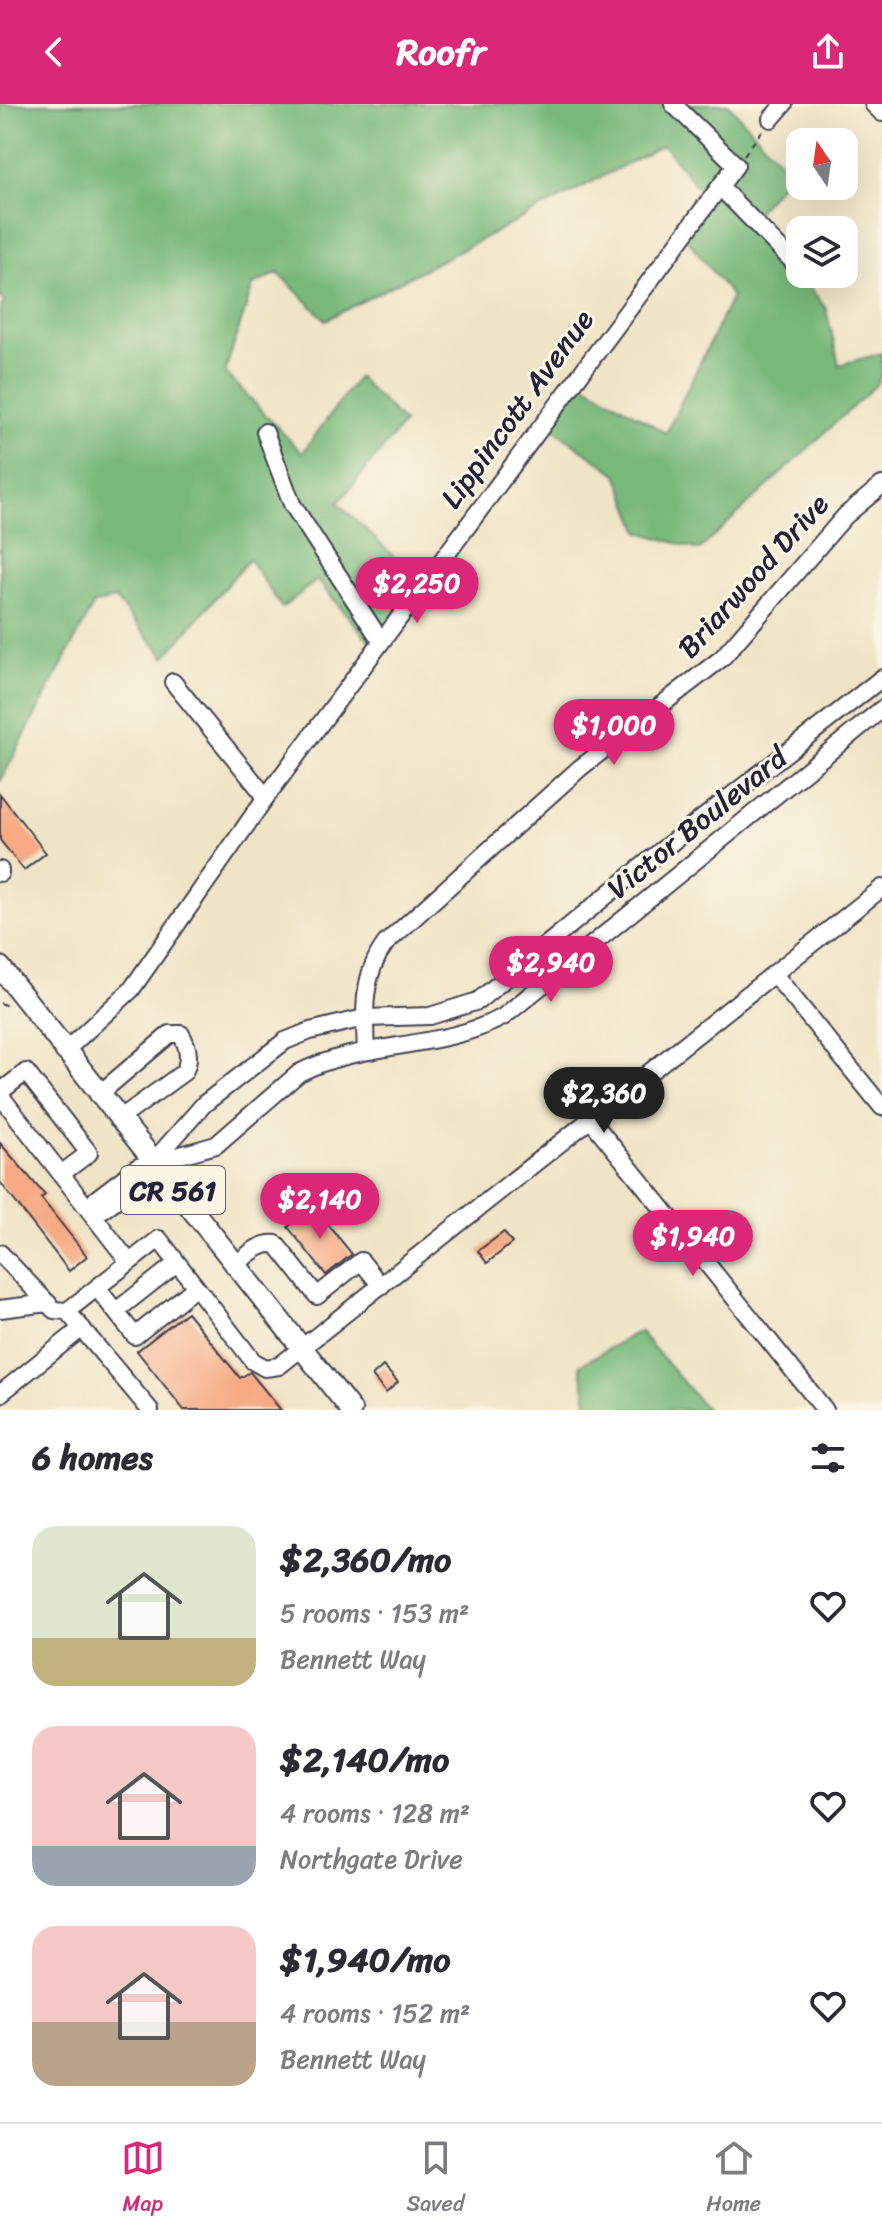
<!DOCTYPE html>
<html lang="en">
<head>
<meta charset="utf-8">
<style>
  :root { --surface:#fff; --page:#f7f7f7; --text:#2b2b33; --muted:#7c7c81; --line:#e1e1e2; --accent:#db2777 }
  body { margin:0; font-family:Sriracha,sans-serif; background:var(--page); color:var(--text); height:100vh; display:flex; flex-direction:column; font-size:30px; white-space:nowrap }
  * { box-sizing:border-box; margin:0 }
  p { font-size:26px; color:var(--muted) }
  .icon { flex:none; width:44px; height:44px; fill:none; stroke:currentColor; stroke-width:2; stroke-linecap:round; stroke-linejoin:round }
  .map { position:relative; height:1306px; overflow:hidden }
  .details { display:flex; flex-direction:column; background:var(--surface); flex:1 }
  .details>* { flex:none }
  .needle { width:52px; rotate:347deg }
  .controls { position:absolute; left:786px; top:24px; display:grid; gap:16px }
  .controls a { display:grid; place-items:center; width:72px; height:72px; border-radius:16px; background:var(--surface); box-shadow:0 8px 32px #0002; font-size:40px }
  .price { position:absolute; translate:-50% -68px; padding:0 18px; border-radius:28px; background:var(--accent); color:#fff; font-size:26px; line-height:52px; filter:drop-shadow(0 2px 4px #0008) }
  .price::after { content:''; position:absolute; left:50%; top:48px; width:24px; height:18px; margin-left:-12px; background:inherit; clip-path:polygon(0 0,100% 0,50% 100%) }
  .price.current { background:#222; color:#fff }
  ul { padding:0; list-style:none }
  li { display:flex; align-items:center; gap:24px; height:200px; padding:0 32px }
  li span { display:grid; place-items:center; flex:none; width:224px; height:160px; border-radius:24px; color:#555 }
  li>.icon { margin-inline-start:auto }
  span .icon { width:96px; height:96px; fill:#fffc; stroke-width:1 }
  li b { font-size:34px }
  h2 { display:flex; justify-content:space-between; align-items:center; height:96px; padding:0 32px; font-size:34px }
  header { display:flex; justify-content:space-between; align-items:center; height:104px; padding:0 32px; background:var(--accent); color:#fff; font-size:36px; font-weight:700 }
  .dock { display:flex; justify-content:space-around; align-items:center; height:112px; border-top:2px solid var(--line); background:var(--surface); font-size:22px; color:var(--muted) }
  .dock a { display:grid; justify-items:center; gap:4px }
  .dock .current { color:var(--accent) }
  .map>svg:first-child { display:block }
  .forest { fill:#78b87a; stroke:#4d6d5a; stroke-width:2 }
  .building { fill:#f6a982 }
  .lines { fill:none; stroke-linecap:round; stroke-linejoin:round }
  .minor-casing { stroke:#413f50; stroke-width:20 }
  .major-casing { stroke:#413f50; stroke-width:24 }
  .path { stroke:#413f50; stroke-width:2; stroke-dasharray:6 6; stroke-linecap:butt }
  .minor { stroke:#fff; stroke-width:16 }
  .major { stroke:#fff; stroke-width:20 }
  .labels { text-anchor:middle; stroke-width:6; stroke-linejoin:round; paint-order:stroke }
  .shield { fill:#fcf5e5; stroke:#63616e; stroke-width:2 }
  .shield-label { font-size:28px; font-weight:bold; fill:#22223b }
  .street-label { font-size:30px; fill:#22223b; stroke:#fcf5e5 }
</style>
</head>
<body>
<header><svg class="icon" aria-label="back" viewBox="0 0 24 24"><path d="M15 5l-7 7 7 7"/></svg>Roofr<svg class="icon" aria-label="share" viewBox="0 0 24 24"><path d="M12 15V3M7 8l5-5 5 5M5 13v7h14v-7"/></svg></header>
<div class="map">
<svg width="882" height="1306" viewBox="0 0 882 1306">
  <rect width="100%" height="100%" fill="#fcf5e5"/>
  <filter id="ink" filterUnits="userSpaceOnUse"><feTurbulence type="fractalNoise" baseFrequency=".0125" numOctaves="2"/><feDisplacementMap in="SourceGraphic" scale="16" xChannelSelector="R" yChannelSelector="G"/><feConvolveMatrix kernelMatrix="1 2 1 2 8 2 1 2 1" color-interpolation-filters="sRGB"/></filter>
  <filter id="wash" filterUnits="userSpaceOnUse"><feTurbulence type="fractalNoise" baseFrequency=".006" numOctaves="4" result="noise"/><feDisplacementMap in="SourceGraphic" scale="32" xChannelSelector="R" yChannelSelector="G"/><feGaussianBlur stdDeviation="1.8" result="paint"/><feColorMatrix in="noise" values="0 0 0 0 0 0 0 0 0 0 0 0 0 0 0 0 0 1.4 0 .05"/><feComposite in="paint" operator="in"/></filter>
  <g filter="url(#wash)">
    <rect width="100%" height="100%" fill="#f0e4c6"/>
    <!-- forest -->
    <g class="forest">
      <path d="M 0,0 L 728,0 L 791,69 L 751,114 L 790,156 L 826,205 L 839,261 L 882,249 L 882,270 L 876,281 L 699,446 L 640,428 L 617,370 L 547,321 L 577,275 L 666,329 L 732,193 L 682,128 L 709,97 L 663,41 L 326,216 L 278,169 L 253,181 L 225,268 L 302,349 L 358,273 L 404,319 L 338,399 L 428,485 L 380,550 L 317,476 L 282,504 L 249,455 L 165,553 L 115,495 L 94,500 L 0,678 L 0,205 L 4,199 L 0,193 Z"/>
      <path d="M 639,1227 L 707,1306 L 589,1306 L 580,1261 Z"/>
    </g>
    <g id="blocks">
      <!-- building -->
      <g class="building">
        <path d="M 0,690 L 46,749 L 24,766 L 0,736 Z"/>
        <path d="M 0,1039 L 45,1091 L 41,1094 L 87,1152 L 69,1167 L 0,1078 Z"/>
        <path d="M 314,1103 L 352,1150 L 326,1171 L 288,1123 Z"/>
        <path d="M 504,1128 L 512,1139 L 487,1159 L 478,1147 Z"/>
        <path d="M 187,1208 L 240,1274 L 250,1268 L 281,1306 L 184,1306 L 137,1247 Z"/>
        <path d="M 383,1262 L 398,1278 L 386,1289 L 372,1272 Z"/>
      </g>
    </g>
  </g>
  <g filter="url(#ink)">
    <use href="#blocks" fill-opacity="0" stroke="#413f50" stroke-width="2"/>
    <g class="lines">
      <defs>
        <g id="minor">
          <path d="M 873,0 L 882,9"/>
          <path d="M 771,15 L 784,0"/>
          <path d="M 720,83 L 800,165"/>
          <path d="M 265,328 L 292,400 L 381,537"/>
          <path d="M 173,578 L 266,693"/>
          <path d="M 0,766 L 0,769"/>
          <path d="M 774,870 L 882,1003"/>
          <path d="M 366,947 C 364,909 362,870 386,839 L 580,664 L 722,554 L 845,412 L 882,381"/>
          <path d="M 64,948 L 131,886 L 266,693 L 736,61 L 673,0"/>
          <path d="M 0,988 L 26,968 L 89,1049 L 61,1070"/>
          <path d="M 0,991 L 129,1158"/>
          <path d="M 98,991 L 170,930 L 181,930 C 188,942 191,955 184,968 L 118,1016"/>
          <path d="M 591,1016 L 825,1306"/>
          <path d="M 90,1107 L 104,1105 L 146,1073 L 152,1059 L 204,1000 L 285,937 L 310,927 L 364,914 L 430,912 L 478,897 L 662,746 L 882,574"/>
          <path d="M 90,1107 L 96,1095 L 138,1063 L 216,1041 L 299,969 C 363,936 439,947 503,913 L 882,605"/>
          <path d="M 0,1149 L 54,1206 L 67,1207 L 150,1306"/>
          <path d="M 234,1162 C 247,1152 259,1138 276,1140 L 317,1192 L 361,1157 L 381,1182"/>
          <path d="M 97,1184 L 135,1232 L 196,1183"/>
          <path d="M 0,1205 L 48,1199"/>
          <path d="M 67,1207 L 159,1135 L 253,1257 L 265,1264 L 279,1262 L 882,784"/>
          <path d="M 116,1207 L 177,1159"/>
          <path d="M 0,1290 L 82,1224"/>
        </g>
        <path id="major" d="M 0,863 L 351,1306"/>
      </defs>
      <!-- minor casing -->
      <use href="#minor" class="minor-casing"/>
      <!-- major casing -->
      <use href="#major" class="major-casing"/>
      <!-- path -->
      <g class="path">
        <path d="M 744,51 L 762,27"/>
        <path d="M 0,899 L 10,903"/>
      </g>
      <!-- minor -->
      <use href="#minor" class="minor"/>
      <!-- major -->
      <use href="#major" class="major"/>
    </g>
  </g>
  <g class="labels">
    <!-- shield labels -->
    <rect class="shield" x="121" y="1062" width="104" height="48" rx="6"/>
    <g class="shield-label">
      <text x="173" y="1096">CR 561</text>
    </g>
    <!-- street labels -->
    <g class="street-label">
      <text transform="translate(517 305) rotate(-54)" y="10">Lippincott Avenue</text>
      <text transform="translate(753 472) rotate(-48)" y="10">Briarwood Drive</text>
      <text transform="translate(697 719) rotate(-39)" y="10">Victor Boulevard</text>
    </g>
  </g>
</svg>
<div class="controls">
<a><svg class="needle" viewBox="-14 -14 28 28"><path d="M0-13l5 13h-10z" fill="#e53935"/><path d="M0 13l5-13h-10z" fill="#7c7c81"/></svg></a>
<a><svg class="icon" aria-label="layers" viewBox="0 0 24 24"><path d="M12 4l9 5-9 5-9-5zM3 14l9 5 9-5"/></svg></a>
</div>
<b class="price" style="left:417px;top:521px">$2,250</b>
<b class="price" style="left:614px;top:663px">$1,000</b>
<b class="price" style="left:551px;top:900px">$2,940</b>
<b class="price current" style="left:604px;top:1031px">$2,360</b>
<b class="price" style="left:320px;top:1137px">$2,140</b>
<b class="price" style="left:693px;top:1174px">$1,940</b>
</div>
<section class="details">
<h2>6 homes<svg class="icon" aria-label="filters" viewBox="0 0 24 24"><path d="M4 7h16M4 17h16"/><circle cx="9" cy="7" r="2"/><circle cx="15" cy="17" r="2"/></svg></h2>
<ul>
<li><span style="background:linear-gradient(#dfe7d0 70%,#c2b280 0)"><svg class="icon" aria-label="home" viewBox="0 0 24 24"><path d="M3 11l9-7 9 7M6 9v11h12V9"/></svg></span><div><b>$2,360/mo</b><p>5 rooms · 153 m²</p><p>Bennett Way</p></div><svg class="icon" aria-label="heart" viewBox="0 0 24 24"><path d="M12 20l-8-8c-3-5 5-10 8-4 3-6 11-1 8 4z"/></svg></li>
<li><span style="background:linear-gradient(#f6c9c9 75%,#9aa5b1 0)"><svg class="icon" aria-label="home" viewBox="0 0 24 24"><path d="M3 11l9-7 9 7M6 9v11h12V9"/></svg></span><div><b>$2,140/mo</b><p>4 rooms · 128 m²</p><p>Northgate Drive</p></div><svg class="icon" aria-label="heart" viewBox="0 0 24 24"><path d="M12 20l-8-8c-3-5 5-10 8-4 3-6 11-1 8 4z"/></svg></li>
<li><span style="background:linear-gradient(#f6c9c9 60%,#b9a48a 0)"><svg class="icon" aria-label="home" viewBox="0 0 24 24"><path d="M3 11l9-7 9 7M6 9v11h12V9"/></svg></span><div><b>$1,940/mo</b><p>4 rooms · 152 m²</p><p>Bennett Way</p></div><svg class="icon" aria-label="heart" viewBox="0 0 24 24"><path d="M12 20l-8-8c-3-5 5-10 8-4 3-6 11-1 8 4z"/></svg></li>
</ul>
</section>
<nav class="dock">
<a class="current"><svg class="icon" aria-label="map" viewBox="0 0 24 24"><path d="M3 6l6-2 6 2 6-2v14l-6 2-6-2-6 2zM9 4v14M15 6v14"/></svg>Map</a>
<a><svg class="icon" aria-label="saved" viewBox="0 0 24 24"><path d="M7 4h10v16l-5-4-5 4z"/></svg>Saved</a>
<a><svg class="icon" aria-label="home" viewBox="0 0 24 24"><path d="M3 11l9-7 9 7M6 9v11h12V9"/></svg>Home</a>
</nav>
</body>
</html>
